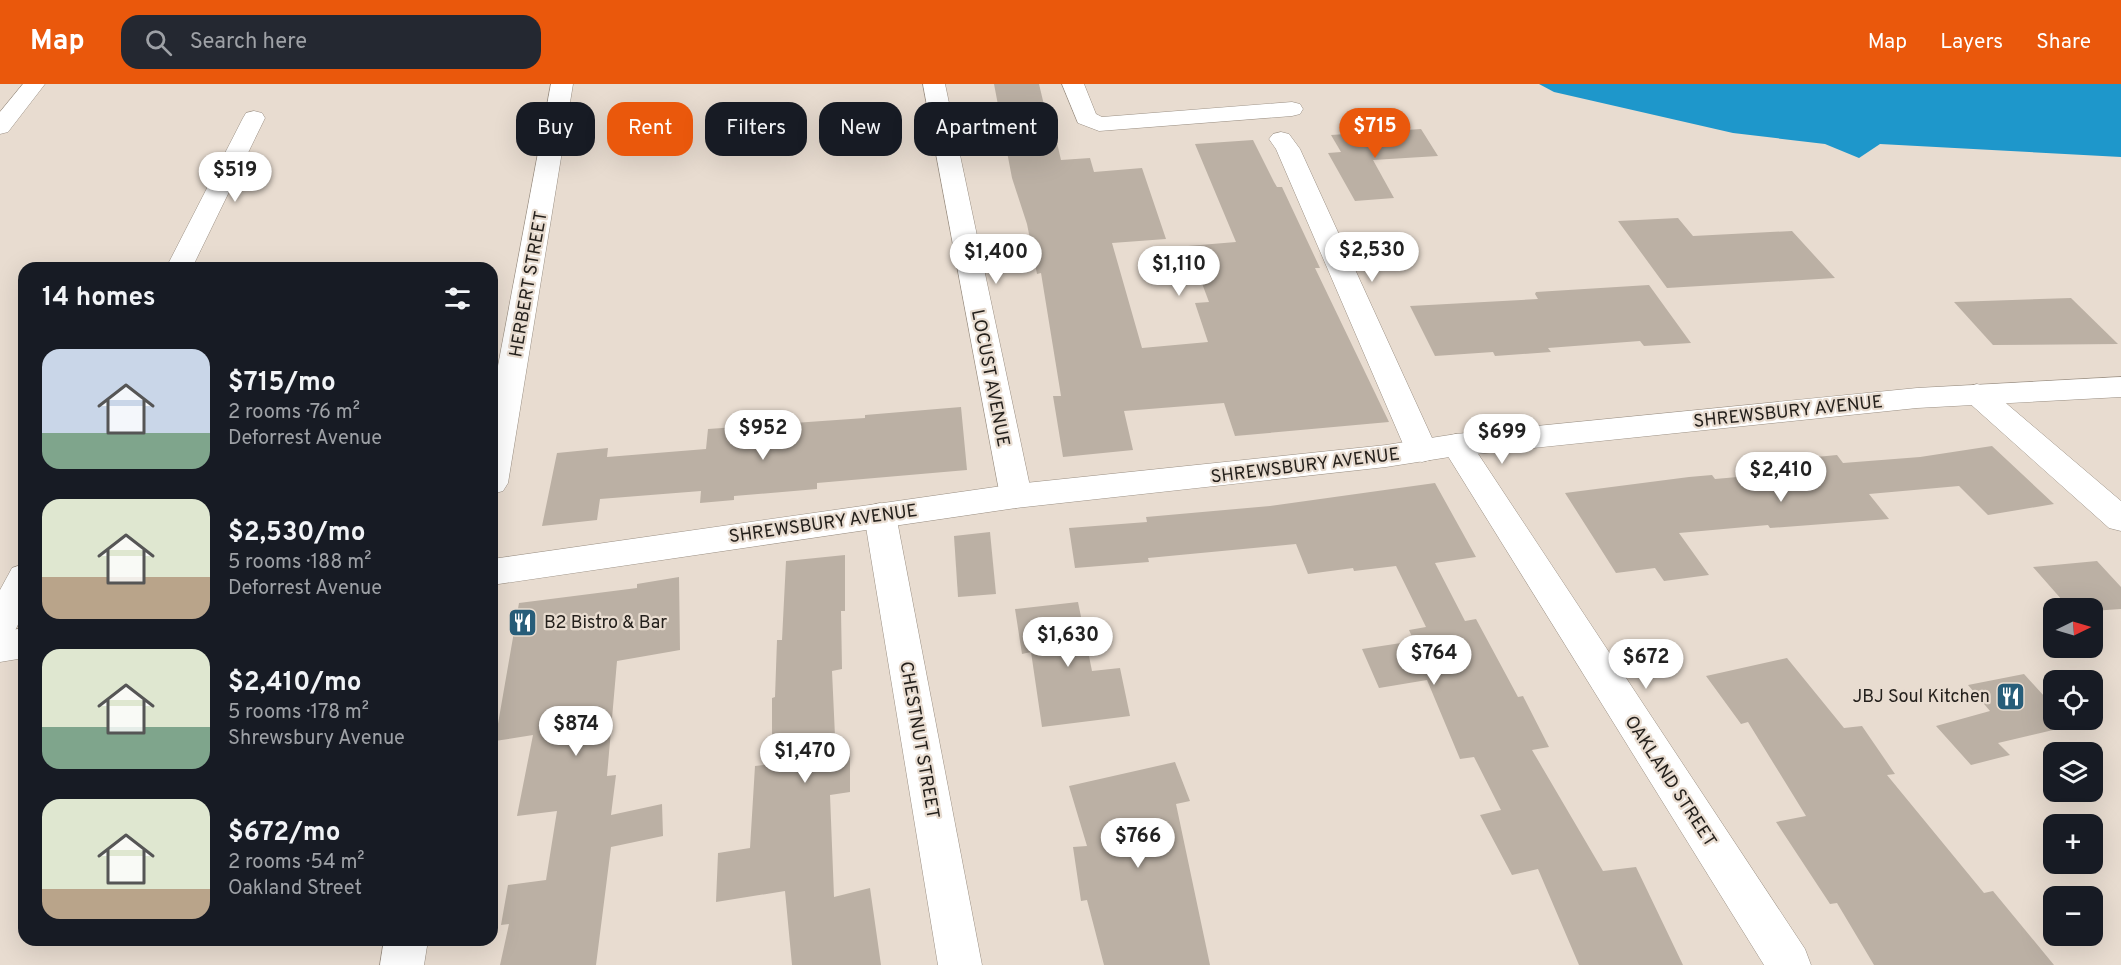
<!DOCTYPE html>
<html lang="en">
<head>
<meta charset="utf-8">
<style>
  :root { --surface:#171b24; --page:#242831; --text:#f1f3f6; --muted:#9ea1a6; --accent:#ea580c }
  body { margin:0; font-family:Overpass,sans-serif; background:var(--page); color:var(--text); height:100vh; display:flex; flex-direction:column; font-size:22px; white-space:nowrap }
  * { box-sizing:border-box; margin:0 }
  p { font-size:20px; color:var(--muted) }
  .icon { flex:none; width:33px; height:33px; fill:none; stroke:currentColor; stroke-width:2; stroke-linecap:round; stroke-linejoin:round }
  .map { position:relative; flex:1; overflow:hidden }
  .side { position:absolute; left:18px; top:178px; width:480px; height:684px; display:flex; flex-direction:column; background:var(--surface); border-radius:18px; box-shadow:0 6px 24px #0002 }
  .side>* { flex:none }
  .banner { position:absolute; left:516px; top:18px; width:570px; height:54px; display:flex; gap:12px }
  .needle { width:39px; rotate:85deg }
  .tools { position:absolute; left:2043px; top:514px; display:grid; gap:12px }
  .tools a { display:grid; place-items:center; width:60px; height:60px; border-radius:12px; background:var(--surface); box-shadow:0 6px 24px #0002; font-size:30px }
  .price { position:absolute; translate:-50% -51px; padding:0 14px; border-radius:21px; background:#fff; color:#222; font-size:20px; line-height:39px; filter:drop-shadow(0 2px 3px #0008) }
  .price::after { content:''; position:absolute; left:50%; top:36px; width:18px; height:14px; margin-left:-9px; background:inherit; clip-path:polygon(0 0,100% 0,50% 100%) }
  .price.current { background:var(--accent); color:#fff }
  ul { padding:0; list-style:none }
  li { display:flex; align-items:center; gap:18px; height:150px; padding:0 24px }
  li span { display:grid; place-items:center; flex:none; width:168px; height:120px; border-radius:18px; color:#555 }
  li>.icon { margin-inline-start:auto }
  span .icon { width:72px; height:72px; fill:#fffc; stroke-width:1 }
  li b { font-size:26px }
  h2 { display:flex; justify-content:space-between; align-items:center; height:72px; padding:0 24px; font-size:26px }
  .pill { padding:0 21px; border-radius:18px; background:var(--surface); box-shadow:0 6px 24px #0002; font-size:21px; line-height:54px }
  .pill.current { background:var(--accent); color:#fff }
  header { display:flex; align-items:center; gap:36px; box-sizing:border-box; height:84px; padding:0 30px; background:var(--accent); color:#fff }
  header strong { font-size:28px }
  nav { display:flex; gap:33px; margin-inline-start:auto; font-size:21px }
  .search { width:420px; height:54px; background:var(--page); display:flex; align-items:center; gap:15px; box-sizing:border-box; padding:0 21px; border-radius:18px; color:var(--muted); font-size:22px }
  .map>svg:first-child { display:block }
  .water { fill:#1e97cb }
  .building { fill:#bbb0a4 }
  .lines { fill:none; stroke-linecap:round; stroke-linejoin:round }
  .street-casing { stroke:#9a8f83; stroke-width:1 }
  .secondary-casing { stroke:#9a8f83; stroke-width:1 }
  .street { fill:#fff; fill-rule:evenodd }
  .secondary { fill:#fff; fill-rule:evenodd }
  .labels { text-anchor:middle; stroke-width:4.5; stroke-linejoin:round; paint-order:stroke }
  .street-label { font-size:18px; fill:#24201c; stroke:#e8dcd0 }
  .poi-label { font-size:18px; fill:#24201c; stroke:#e8dcd0; text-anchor:start }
</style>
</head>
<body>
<header>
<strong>Map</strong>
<div class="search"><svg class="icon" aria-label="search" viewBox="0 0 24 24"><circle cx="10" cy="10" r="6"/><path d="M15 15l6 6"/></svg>Search here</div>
<nav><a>Map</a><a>Layers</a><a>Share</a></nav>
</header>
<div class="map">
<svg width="2121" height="881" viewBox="0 0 2121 881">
  <rect width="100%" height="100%" fill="#e8dcd0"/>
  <!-- water -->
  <path class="water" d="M 1539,0 L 2121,0 L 2121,73 L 1880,60 L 1859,74 L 1825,60 L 1733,49 L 1554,8 Z"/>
  <!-- building -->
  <g class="building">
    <path d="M 994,0 L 1039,0 L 1049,42 L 1053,42 L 1061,76 L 1090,74 L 1094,88 L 1142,84 L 1166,155 L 1112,159 L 1142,264 L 1208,258 L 1195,219 L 1209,218 L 1188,162 L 1236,158 L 1195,60 L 1253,56 L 1274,98 L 1277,103 L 1282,103 L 1320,184 L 1315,184 L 1389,338 L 1235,352 L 1224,319 L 1124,327 L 1133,366 L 1063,373 L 1053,312 L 1061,312 L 1041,189 L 1037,190 L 1027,140 L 1012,94 Z"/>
    <path d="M 1421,45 L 1438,72 L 1373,76 L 1394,114 L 1355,117 L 1328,69 L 1341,68 L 1331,51 Z"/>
    <path d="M 1678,134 L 1693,152 L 1792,147 L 1835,194 L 1667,204 L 1618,137 Z"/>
    <path d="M 1649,201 L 1691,259 L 1644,262 L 1640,257 L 1548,264 L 1551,268 L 1495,272 L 1493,268 L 1435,272 L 1410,222 L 1538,215 L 1535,210 L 1536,208 Z"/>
    <path d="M 2071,214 L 2118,260 L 1993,261 L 1954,218 Z"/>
    <path d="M 961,323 L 967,386 L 817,399 L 817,405 L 734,412 L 734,416 L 700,419 L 701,407 L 600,415 L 597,436 L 542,442 L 557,369 L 608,364 L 607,373 L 706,365 L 708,345 L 865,334 L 865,331 Z"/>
    <path d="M 1992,362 L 2054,420 L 1988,431 L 1959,402 L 1869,410 L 1889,435 L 1770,444 L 1768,441 L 1679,449 L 1709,491 L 1664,497 L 1655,484 L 1616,489 L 1565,409 L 1689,393 L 1712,391 L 1715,395 L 1805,387 L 1795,375 L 1837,371 L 1843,379 L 1920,373 Z"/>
    <path d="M 1435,399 L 1476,473 L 1435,479 L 1465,537 L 1476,535 L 1518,613 L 1523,612 L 1549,663 L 1532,666 L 1603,787 L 1636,783 L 1683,881 L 1579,881 L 1538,785 L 1512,791 L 1480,731 L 1501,726 L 1474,673 L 1460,675 L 1427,596 L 1379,604 L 1362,565 L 1414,557 L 1409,546 L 1426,543 L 1396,482 L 1354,487 L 1353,484 L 1308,490 L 1296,460 L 1148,474 L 1149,478 L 1075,484 L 1069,444 L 1147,438 L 1146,433 L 1270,422 Z"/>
    <path d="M 990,448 L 996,510 L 958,513 L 954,452 Z"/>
    <path d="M 845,471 L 845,527 L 841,527 L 842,585 L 832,587 L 836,674 L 850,672 L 850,708 L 830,711 L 834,813 L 870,804 L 881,881 L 792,881 L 785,807 L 716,818 L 718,769 L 750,764 L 755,682 L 772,680 L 772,614 L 775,613 L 777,556 L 782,556 L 786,477 Z"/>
    <path d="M 2097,477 L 2121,503 L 2121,525 L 2092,527 L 2092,525 L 2070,525 L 2033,483 Z"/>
    <path d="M 679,493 L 680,566 L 617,577 L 607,692 L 616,691 L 611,731 L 662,720 L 663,752 L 611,763 L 596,881 L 500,881 L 509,840 L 501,841 L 508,801 L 546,796 L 557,727 L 517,732 L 533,651 L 495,657 L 519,519 L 637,504 L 637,500 Z"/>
    <path d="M 1078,518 L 1092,587 L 1120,584 L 1130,632 L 1042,643 L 1031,568 L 1022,570 L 1015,525 Z"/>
    <path d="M 1787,574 L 1844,644 L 1862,642 L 1895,690 L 1887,691 L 1984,809 L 1993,807 L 2054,881 L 1874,881 L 1837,819 L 1830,820 L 1776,738 L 1806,732 L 1748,638 L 1741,640 L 1706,592 Z"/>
    <path d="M 2024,590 L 2054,623 L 2054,636 L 2064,636 L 2070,642 L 1998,659 L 2010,671 L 1971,681 L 1936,642 L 1990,627 L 1968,601 Z"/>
    <path d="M 1175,678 L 1190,717 L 1176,720 L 1210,881 L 1104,881 L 1087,816 L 1081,817 L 1073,763 L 1087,762 L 1069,702 Z"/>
  </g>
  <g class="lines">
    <defs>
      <g id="street">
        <path d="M 23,0 L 45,0 L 8,48 L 0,50 L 0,28 Z"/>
        <path d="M 551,0 L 573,0 L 508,399 L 503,407 L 492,410 L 492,314 Z"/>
        <path d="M 923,0 L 945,0 L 1032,412 L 1027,420 L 1016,424 L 1005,420 L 1000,412 Z"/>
        <path d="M 1062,0 L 1084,0 L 1096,30 L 1102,33 L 1292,18 L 1300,20 L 1303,25 L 1300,30 L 1292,32 L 1099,47 L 1078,39 Z"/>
        <path d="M 254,27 L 262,29 L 265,34 L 192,184 L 166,184 L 243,34 L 246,29 Z"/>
        <path d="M 1281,48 L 1289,50 L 1300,65 L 1438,367 L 1433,375 L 1422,378 L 1411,375 L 1406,367 L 1276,65 L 1269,55 L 1273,50 Z"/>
        <path d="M 1977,300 L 1987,303 L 2121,417 L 2121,447 L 2109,444 L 1967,317 L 1962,310 L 1967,303 Z"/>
        <path d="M 1456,350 L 1467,353 L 1805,865 L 1811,881 L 1764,881 L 1441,361 L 1445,353 Z"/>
        <path d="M 880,419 L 892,422 L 896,431 L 982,881 L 938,881 L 864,431 L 868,422 Z"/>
        <path d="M 24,480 L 24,528 L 13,551 L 0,555 L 0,506 L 12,484 Z"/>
        <path d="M 384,856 L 428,856 L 424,881 L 380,881 Z"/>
      </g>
      <g id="secondary">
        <path d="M 2121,293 L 2121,313 L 1917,324 L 1456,372 L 1386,383 L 1016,424 L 492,501 L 492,475 L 1016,400 L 1386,361 L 1456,350 L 1917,304 Z"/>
        <path d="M 24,544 L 24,574 L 0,578 L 0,548 Z"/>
      </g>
    </defs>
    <!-- street casing -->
    <use href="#street" class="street-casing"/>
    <!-- secondary casing -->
    <use href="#secondary" class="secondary-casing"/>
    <!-- street -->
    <use href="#street" class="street"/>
    <!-- secondary -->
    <use href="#secondary" class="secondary"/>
  </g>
  <!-- icons -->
  <defs>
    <symbol id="restaurant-square" viewBox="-11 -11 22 22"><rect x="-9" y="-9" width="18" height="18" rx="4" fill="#275d79" stroke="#e8dcd0"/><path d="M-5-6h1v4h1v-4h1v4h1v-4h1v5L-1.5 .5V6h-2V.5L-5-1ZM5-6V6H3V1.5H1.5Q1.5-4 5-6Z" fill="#fff"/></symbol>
  </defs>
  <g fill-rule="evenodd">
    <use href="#restaurant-square" x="506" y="522" width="33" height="33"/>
    <use href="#restaurant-square" x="1994" y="596" width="33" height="33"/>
  </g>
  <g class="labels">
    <!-- street labels -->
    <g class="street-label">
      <text transform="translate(528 200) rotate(-80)" y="6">HERBERT STREET</text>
      <text transform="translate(991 294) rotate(79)" y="6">LOCUST AVENUE</text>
      <text transform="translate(1788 327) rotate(-6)" y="6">SHREWSBURY AVENUE</text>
      <text transform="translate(1305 381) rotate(-7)" y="6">SHREWSBURY AVENUE</text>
      <text transform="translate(823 439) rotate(-8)" y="6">SHREWSBURY AVENUE</text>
      <text transform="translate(920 656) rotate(80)" y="6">CHESTNUT STREET</text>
      <text transform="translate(1671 697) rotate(57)" y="6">OAKLAND STREET</text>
    </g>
    <!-- poi labels -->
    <g class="poi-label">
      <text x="544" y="544">B2 Bistro &amp; Bar</text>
      <text x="1990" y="618" text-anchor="end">JBJ Soul Kitchen</text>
    </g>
  </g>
</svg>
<div class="tools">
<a><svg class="needle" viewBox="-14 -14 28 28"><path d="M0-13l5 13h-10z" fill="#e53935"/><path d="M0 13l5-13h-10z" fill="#9ea1a6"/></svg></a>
<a><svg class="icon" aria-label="locate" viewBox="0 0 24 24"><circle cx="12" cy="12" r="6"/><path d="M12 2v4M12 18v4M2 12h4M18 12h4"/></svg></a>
<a><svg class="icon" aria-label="layers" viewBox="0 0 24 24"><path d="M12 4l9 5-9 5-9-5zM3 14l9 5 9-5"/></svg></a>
<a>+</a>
<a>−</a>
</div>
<b class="price current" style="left:1375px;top:75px">$715</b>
<b class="price" style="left:235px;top:119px">$519</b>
<b class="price" style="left:1372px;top:199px">$2,530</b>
<b class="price" style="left:996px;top:201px">$1,400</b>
<b class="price" style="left:1179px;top:213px">$1,110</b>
<b class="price" style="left:763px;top:377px">$952</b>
<b class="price" style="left:1502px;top:381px">$699</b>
<b class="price" style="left:1781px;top:419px">$2,410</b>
<b class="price" style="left:1068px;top:584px">$1,630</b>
<b class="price" style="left:1434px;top:602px">$764</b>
<b class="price" style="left:1646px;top:606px">$672</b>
<b class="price" style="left:576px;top:673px">$874</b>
<b class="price" style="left:805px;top:700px">$1,470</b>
<b class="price" style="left:1138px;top:785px">$766</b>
<div class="banner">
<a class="pill">Buy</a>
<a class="pill current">Rent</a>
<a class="pill">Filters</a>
<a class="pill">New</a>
<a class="pill">Apartment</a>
</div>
<section class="side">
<h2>14 homes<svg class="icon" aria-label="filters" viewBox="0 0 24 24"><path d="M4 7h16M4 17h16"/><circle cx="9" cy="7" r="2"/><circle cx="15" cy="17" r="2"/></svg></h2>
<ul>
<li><span style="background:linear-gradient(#c9d6e8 70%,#7fa58c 0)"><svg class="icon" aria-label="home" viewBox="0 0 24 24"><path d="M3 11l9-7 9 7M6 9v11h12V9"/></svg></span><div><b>$715/mo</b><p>2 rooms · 76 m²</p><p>Deforrest Avenue</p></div></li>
<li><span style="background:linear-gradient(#dfe7d0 65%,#b9a48a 0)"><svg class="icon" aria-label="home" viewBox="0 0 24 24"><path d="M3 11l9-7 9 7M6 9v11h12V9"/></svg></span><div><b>$2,530/mo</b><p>5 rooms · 188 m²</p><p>Deforrest Avenue</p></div></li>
<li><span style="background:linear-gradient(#dfe7d0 65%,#7fa58c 0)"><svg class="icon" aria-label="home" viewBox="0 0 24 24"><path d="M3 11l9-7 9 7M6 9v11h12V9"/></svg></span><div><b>$2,410/mo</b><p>5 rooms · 178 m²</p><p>Shrewsbury Avenue</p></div></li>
<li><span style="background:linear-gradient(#dfe7d0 75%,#b9a48a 0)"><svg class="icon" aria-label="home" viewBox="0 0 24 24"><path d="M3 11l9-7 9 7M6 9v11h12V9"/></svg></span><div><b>$672/mo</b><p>2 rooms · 54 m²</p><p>Oakland Street</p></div></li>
</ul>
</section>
</div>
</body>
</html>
